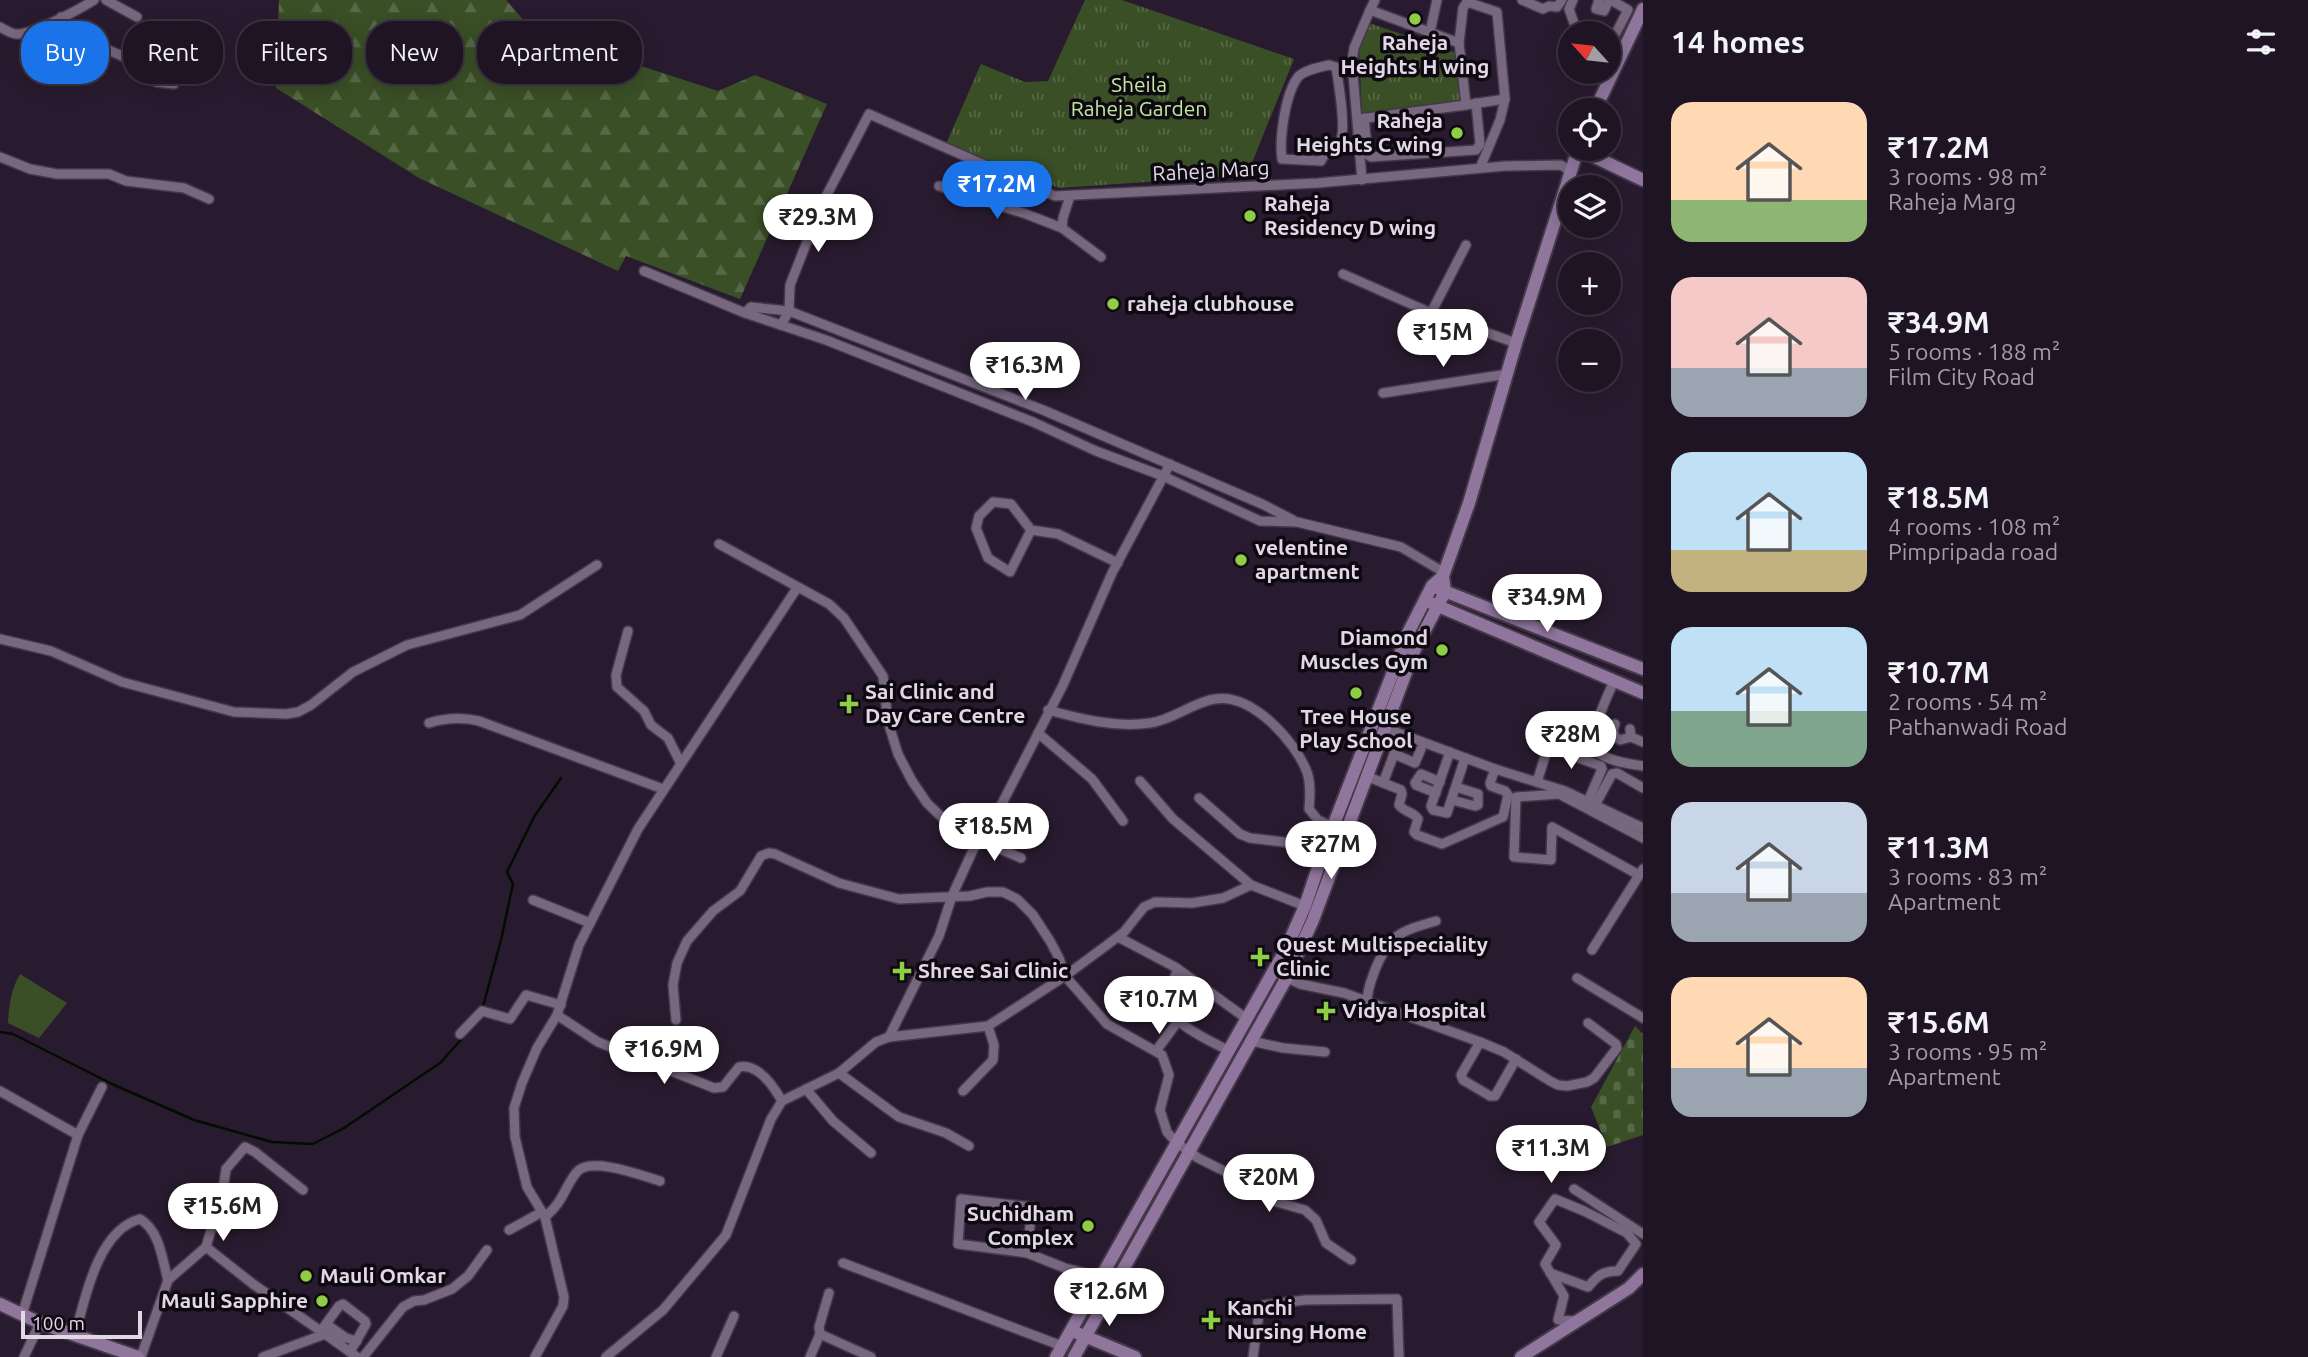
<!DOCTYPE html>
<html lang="en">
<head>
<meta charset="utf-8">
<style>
  :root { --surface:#1f1423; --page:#2c2130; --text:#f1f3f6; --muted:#a19ea6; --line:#3c3341; --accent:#1a73e8 }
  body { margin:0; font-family:Ubuntu,sans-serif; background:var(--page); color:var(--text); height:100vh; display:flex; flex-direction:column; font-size:26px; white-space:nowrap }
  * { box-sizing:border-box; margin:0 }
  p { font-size:23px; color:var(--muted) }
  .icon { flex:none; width:38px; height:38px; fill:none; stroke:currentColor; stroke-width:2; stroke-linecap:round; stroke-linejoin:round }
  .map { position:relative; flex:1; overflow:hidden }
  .panel { display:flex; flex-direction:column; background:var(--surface); width:665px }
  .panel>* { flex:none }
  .banner { position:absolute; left:21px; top:21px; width:665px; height:63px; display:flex; gap:14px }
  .needle { width:46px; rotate:297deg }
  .controls { position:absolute; left:1558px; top:21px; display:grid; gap:14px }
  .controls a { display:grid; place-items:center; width:63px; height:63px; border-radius:50%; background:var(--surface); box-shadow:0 4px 18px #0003,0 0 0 2px var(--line); font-size:35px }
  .scale { position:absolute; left:21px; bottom:18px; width:121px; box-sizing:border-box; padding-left:7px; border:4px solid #e1d8e6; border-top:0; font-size:19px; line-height:24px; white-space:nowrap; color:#e1d8e6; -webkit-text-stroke:5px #0e0811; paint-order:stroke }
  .price { position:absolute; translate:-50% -60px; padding:0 16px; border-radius:24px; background:#fff; color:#222; font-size:23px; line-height:46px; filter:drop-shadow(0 2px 4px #0008) }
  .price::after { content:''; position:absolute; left:50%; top:42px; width:21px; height:16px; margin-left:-10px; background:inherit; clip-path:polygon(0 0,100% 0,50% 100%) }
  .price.selected { background:var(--accent); color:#fff }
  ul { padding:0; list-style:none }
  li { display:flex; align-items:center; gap:21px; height:175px; padding:0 28px }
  li span { display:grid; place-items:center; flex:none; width:196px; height:140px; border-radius:21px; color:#555 }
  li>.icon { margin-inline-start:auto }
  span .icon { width:84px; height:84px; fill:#fffc; stroke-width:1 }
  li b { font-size:30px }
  h2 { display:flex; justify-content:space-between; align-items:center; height:84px; padding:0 28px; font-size:30px }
  .pill { padding:0 24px; border-radius:28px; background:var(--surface); box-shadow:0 4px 18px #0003,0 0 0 2px var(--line); font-size:24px; line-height:63px }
  .pill.selected { background:var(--accent); color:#fff }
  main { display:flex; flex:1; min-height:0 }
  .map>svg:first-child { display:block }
  .green { fill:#3a4f26 }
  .forest { fill:url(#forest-firs) }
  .cemetery { fill:url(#cemetery-stones) }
  .park { fill:url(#park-tufts) }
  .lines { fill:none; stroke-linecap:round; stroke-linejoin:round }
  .stream { stroke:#020d00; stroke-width:2.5 }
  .street-casing { stroke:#433849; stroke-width:12 }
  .secondary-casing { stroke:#433849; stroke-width:16 }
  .street { stroke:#77677f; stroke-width:9 }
  .secondary { stroke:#90759d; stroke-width:12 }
  .poi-dot { fill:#8dce44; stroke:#0e0811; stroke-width:2.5 }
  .labels { text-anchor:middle; stroke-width:7; stroke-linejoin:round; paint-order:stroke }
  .poi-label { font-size:21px; font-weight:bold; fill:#e1d8e6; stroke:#0e0811; text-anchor:start }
  .park-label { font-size:21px; fill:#c1e9a0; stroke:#0e0811 }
  .street-label { font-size:21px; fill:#e1d8e6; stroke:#0e0811 }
</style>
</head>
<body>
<main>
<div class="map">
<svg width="1643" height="1357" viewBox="0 0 1643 1357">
  <defs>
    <pattern id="forest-firs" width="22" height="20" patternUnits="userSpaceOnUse" patternTransform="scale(1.75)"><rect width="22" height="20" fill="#3a4f26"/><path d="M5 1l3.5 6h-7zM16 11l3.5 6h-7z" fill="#566846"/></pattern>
    <pattern id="cemetery-stones" width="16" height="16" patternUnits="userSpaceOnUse" patternTransform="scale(1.75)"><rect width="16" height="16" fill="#3a4f26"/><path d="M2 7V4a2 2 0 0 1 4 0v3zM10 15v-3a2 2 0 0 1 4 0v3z" fill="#566846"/></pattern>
    <pattern id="park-tufts" width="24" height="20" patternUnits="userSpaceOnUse" patternTransform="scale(1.75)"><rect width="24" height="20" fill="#3a4f26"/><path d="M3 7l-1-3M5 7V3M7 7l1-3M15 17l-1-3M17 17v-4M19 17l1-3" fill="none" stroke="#566846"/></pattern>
  </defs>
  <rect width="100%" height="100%" fill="#291b2f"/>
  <!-- green -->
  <path class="green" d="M 20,974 L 67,1003 L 39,1038 L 8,1023 C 9,1004 11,990 20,974 Z"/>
  <!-- forest -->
  <path class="forest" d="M 279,0 L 506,0 L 533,31 L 718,91 L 755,75 L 827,104 L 740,299 L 626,256 L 618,271 L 419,178 L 276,88 Z"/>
  <!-- cemetery -->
  <path class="cemetery" d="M 1635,1026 L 1643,1034 L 1643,1135 L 1607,1147 L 1591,1107 Z"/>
  <!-- park -->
  <g class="park">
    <path d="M 1085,0 L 1122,0 L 1294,59 L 1247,175 L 1059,188 L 946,144 L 981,64 L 1025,82 L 1048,81 Z"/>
    <path d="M 1369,23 L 1465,56 L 1466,105 L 1362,114 L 1359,51 Z"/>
  </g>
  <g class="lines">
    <!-- stream -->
    <g class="stream">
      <path d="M 482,1010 L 501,940 L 513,884 L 507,872 L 534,817 L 561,778"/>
      <path d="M 0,1032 L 13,1034 L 112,1084 L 194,1120 L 272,1142 L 313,1144 L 344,1128 L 440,1063 L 479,1020"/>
    </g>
    <defs>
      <g id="street">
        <path d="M 106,0 L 137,17"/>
        <path d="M 1522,0 L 1543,9 L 1549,6 L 1557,7 L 1562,0"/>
        <path d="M 1573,0 L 1569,9 L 1575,26 L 1591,33"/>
        <path d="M 1599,0 L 1596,9 L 1604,11 L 1609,0"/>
        <path d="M 1370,10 L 1375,0"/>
        <path d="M 61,17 L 65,19 L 72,36 C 98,46 140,59 156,82 L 174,84"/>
        <path d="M 0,27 C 4,29 11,34 16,34 C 32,35 80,9 94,0"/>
        <path d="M 1430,32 L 1437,0"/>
        <path d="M 1608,33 L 1616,33 L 1628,10 L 1611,0"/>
        <path d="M 1459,43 L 1463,8 L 1467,2 L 1497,12 L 1505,99 L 1500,120 L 1480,168"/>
        <path d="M 1329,65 L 1336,67 C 1338,80 1347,130 1340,141 C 1334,149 1326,149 1321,161 L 1282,159 C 1279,140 1285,94 1298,77 C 1304,70 1320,67 1329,65 Z"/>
        <path d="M 1364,118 L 1368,155 L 1371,157 L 1476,150 L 1480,144 L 1476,103"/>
        <path d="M 1359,119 L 1466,105"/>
        <path d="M 0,157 L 30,169 L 57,174 L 109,174 L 126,181 L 184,188 L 209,199"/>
        <path d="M 1362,180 L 1352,62 L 1354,48 L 1370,10 L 1459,43 L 1466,105 L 1505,99"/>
        <path d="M 939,186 L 1026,214 L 1062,228"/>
        <path d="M 1070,196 L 1063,218 L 1062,228 L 1101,257"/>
        <path d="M 644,271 L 745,313 L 826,340 L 1033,422 L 1096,451 L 1163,476 L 1260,521 L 1297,522 L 1401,547 L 1445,573"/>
        <path d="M 1343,274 L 1431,313 L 1516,343"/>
        <path d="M 745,313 L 751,307 L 789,311 L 1043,410 L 1262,504 L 1293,520"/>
        <path d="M 1431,313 L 1466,245"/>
        <path d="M 781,325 L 789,311 L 790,285 L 821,206 L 869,114 L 1055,196 L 1318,183 L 1505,166 L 1561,165 L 1570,171"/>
        <path d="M 1383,393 L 1508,374"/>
        <path d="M 1031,530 L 1011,504 L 993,502 L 979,516 L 976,528 L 988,558 L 1010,572 L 1031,530 L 1058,534 L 1118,563"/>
        <path d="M 719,544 L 829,604 L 844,618 L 883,676 L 888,722 L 898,754 L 912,781 L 927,803 L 974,848"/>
        <path d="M 628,631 L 616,675 L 617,687 L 644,711 L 651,725 L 668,738 L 680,762"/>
        <path d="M 0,639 L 51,651 L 122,682 L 234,712 L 286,714 L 298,712 L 311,705 L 353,672 L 407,645 L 520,615 L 597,565"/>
        <path d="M 1614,681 C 1608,695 1587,737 1596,750 C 1604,761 1631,764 1643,766"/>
        <path d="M 1048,710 C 1081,719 1116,728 1150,723 C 1173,720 1193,702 1215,699 C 1252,693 1295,741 1307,772 C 1311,784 1310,797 1309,809 L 1318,820 L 1334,827"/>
        <path d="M 429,723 C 446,718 462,717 479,721 L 663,789"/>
        <path d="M 1615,724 L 1613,731 L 1615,737 L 1620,740 L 1631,737"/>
        <path d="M 1385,728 L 1495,769 L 1565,791 L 1643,828"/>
        <path d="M 1630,729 L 1631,737 L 1643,742"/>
        <path d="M 1038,733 L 1092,779 L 1123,821"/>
        <path d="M 1450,752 L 1431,806 L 1433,810 L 1447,813 L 1465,758"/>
        <path d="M 1394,754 L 1403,735"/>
        <path d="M 1366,776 L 1401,790 L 1402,794 L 1399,805 C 1404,812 1414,812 1418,819 L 1414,832 L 1417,835 L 1442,844 L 1503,817 L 1508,795 L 1505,791 L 1491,786 L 1490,783 L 1495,769"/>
        <path d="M 1140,781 L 1173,819 L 1251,885 L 1305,906"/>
        <path d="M 1537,782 L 1547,750 L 1551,748 L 1601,766 L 1602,769 L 1588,801"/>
        <path d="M 1383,783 L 1394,754 L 1415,763 L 1421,749"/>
        <path d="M 1436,793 L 1416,785 L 1415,783 L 1421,774 L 1440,782"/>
        <path d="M 1199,798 L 1240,834 L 1250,838 L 1325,847"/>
        <path d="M 1452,800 L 1475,806 L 1478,805 L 1478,794 L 1456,787"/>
        <path d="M 1595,805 L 1612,774 L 1617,773 L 1643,788"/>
        <path d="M 979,840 L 1021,858"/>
        <path d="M 1639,875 L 1552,827 L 1551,860 L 1514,857 L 1516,797 L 1559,794 L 1643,838"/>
        <path d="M 533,900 L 590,923"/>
        <path d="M 1118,937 L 1175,967 L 1247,1019"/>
        <path d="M 1592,950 L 1643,869"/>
        <path d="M 1178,969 C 1175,977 1170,986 1168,995 C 1162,1022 1210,1040 1229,1051"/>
        <path d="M 1274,972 L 1300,984 L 1344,993 L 1480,1042 L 1504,1052 L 1550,1081 L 1558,1085 L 1567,1086 L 1587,1082 L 1594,1078 L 1617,1048 L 1616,1044 L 1588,1023"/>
        <path d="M 1577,978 L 1643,1018"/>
        <path d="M 1367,1002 C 1367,990 1371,981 1375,970 C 1389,935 1400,931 1436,921"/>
        <path d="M 557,1015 L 598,1042 L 714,1088 L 723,1087 L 739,1067 C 758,1063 774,1087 782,1101"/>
        <path d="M 676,1020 L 673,985 L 677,963 L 687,941 L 713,911 L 740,891 L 761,856 L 769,853 L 775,854 L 839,883 L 899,899 L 970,896 L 987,892 L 1003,892 L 1017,899 L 1033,915 L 1050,941 L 1059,958 L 1065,976 L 1107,1024 L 1162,1055 L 1169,1075 L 1160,1110 L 1167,1132 L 1177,1143 L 1198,1158 L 1228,1173 L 1252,1189 L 1277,1202 L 1305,1210 L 1316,1220 L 1326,1243 L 1351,1260"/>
        <path d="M 460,1034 L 482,1011 L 510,1019 L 526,995 L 561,1005"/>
        <path d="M 889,1037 L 939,936 L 952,896 L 974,848 L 994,819 L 1063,685 L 1112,573 L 1170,464"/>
        <path d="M 1251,1041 L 1283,1048 L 1325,1052"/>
        <path d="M 1480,1042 L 1461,1075 L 1463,1080 L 1490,1096 L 1495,1096 L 1516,1059"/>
        <path d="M 1156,1051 L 1178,1021"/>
        <path d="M 839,1073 L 899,1117 L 946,1133 L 969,1146"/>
        <path d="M 806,1089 L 833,1121 L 871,1153"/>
        <path d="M 0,1091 L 78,1135"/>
        <path d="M 963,1091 L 993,1060 L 994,1045 L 988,1026"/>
        <path d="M 1574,1189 L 1643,1234"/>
        <path d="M 545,1217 C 564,1201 563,1190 576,1173 C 589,1155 643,1176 660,1181"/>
        <path d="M 509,1230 L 542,1212"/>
        <path d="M 206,1247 L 253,1284 L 325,1334"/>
        <path d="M 1027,1253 L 1032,1207 L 961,1199 L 958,1244 L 1027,1253 L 1065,1268 L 1102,1277"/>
        <path d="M 843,1263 L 1062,1346"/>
        <path d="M 1550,1273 L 1588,1287 C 1598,1275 1603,1271 1618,1271 L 1636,1244 L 1627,1233 L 1584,1211 L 1555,1199 L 1539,1222 L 1556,1245 L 1545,1264 L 1564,1296 L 1558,1320 L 1578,1321"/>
        <path d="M 829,1293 L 819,1327 L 820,1334 L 871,1357"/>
        <path d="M 22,1315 L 78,1135 L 102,1087"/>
        <path d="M 326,1324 L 346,1338 L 357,1341"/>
        <path d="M 321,1331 L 339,1306 L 343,1304 L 365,1321 L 366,1324 L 350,1352"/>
        <path d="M 75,1335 C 85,1298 98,1230 140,1219 C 160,1231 162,1259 168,1280"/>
        <path d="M 24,1357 L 40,1323"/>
        <path d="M 141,1357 L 168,1280 L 206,1247 L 223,1190 L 226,1169 L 245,1147 L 255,1152 L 303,1190"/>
        <path d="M 263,1357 L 325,1334 L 357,1357"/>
        <path d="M 363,1357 L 403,1307 L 414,1301 L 424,1300 L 452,1289 L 468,1276 L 487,1250"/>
        <path d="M 535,1357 L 563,1306 L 564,1297 L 545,1217 L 527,1187 L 515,1137 L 514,1108 L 522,1083 L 537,1048 L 557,1015 L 579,945 L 638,829 L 797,588"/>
        <path d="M 606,1357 L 663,1310 L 726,1235 L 771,1119 L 782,1101 L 839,1073 L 876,1042 L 889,1037 L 988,1026 L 1065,976 L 1107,945 L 1124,932 L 1144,907 L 1155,902 L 1192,903 L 1223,898 L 1251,885"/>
        <path d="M 716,1357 L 734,1316"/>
        <path d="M 810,1357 L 820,1334"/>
        <path d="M 1253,1357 L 1259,1313 L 1264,1305 L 1305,1300 L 1397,1299 L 1399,1357"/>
      </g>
      <g id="secondary">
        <path d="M 1595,110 L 1643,9"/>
        <path d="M 1578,149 L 1643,180"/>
        <path d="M 1439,589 L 1643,669"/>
        <path d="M 1431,603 L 1643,693"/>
        <path d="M 0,1304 L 40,1323 L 138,1357"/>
        <path d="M 1077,1333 L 1135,1357"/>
        <path d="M 1056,1357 L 1286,949 L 1305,906 L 1325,847 L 1409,631 L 1432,586 L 1443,576"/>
        <path d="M 1074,1357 L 1286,979 L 1313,920 L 1414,651 L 1445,592 L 1443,576 L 1469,503 L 1516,343 L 1578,149"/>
        <path d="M 1521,1357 L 1629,1288 L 1643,1274"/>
      </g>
    </defs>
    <!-- street casing -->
    <use href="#street" class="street-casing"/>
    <!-- secondary casing -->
    <use href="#secondary" class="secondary-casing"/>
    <!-- street -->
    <use href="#street" class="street"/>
    <!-- secondary -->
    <use href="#secondary" class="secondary"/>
  </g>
  <!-- markers -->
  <g class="poi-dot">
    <circle cx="1415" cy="19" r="7"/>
    <circle cx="1457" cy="133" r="7"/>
    <circle cx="1250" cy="216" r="7"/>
    <circle cx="1113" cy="304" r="7"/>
    <circle cx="1241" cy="560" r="7"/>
    <circle cx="1442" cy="650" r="7"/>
    <circle cx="1356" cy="693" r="7"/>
    <path d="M845.5 693.5h7v7h7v7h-7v7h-7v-7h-7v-7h7z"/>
    <path d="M1256.5 946.5h7v7h7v7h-7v7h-7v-7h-7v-7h7z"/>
    <path d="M898.5 960.5h7v7h7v7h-7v7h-7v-7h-7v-7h7z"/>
    <path d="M1322.5 1000.5h7v7h7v7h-7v7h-7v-7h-7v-7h7z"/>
    <circle cx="1088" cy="1226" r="7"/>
    <circle cx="306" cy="1276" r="7"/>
    <circle cx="322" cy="1301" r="7"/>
    <path d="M1207.5 1309.5h7v7h7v7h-7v7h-7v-7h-7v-7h7z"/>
  </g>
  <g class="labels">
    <!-- poi labels -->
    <g class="poi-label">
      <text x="1415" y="50" text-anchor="middle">Raheja<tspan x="1415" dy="24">Heights H wing</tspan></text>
      <text x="1443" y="128" text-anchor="end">Raheja<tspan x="1443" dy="24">Heights C wing</tspan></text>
      <text x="1264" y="211">Raheja<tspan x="1264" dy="24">Residency D wing</tspan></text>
      <text x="1127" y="311">raheja clubhouse</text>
      <text x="1255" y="555">velentine<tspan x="1255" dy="24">apartment</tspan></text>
      <text x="1428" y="645" text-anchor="end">Diamond<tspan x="1428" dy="24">Muscles Gym</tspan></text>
      <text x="865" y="699">Sai Clinic and<tspan x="865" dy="24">Day Care Centre</tspan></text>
      <text x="1356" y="724" text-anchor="middle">Tree House<tspan x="1356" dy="24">Play School</tspan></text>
      <text x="1276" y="952">Quest Multispeciality<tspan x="1276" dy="24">Clinic</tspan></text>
      <text x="918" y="978">Shree Sai Clinic</text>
      <text x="1342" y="1018">Vidya Hospital</text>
      <text x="1074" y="1221" text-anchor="end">Suchidham<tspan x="1074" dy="24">Complex</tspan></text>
      <text x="320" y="1283">Mauli Omkar</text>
      <text x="308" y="1308" text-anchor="end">Mauli Sapphire</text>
      <text x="1227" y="1315">Kanchi<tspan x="1227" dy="24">Nursing Home</tspan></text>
    </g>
    <!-- park labels -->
    <g class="park-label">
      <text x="1139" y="92">Sheila<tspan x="1139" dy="24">Raheja Garden</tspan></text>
    </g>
    <!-- street labels -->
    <g class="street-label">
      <text transform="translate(1211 171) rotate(-3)" y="7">Raheja Marg</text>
    </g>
  </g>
</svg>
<div class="controls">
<a><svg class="needle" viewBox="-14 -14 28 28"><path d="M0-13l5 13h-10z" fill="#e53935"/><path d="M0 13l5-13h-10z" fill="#a19ea6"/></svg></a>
<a><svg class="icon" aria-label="locate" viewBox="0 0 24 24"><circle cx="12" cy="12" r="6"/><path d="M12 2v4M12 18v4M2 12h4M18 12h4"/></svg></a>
<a><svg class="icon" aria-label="layers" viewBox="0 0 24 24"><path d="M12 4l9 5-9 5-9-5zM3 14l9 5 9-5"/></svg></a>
<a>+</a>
<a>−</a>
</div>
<div class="scale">100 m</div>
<b class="price selected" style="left:997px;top:221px">₹17.2M</b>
<b class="price" style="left:818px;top:254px">₹29.3M</b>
<b class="price" style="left:1443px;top:369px">₹15M</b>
<b class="price" style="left:1025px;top:402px">₹16.3M</b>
<b class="price" style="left:1547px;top:634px">₹34.9M</b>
<b class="price" style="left:1571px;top:771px">₹28M</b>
<b class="price" style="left:994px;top:863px">₹18.5M</b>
<b class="price" style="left:1331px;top:881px">₹27M</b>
<b class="price" style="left:1159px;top:1036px">₹10.7M</b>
<b class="price" style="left:664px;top:1086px">₹16.9M</b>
<b class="price" style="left:1551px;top:1185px">₹11.3M</b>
<b class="price" style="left:1269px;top:1214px">₹20M</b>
<b class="price" style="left:223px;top:1243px">₹15.6M</b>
<b class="price" style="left:1109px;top:1328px">₹12.6M</b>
<div class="banner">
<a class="pill selected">Buy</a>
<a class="pill">Rent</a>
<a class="pill">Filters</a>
<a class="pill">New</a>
<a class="pill">Apartment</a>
</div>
</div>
<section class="panel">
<h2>14 homes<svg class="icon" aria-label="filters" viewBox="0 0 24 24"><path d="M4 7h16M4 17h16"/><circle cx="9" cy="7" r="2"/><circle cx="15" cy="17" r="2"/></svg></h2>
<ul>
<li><span style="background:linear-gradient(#ffd9b3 70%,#8fb573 0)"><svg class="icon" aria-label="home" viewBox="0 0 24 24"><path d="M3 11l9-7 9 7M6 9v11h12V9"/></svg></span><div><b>₹17.2M</b><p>3 rooms · 98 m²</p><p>Raheja Marg</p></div></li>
<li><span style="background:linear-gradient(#f6c9c9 65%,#9aa5b1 0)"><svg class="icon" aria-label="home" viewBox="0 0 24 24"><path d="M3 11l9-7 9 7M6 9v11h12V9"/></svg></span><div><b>₹34.9M</b><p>5 rooms · 188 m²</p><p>Film City Road</p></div></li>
<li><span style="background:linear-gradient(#bfe0f5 70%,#c2b280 0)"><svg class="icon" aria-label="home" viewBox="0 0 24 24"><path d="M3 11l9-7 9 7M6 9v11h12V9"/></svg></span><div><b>₹18.5M</b><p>4 rooms · 108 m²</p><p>Pimpripada road</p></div></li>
<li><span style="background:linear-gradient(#bfe0f5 60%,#7fa58c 0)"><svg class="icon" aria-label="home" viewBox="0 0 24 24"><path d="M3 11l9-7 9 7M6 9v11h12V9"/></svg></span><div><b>₹10.7M</b><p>2 rooms · 54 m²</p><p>Pathanwadi Road</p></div></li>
<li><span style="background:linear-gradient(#c9d6e8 65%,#9aa5b1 0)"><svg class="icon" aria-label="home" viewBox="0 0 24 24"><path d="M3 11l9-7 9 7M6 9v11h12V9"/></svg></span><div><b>₹11.3M</b><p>3 rooms · 83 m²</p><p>Apartment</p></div></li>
<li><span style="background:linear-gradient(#ffd9b3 65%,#9aa5b1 0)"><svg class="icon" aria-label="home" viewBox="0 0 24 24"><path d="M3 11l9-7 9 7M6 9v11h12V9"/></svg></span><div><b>₹15.6M</b><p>3 rooms · 95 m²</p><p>Apartment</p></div></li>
</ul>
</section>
</main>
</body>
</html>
